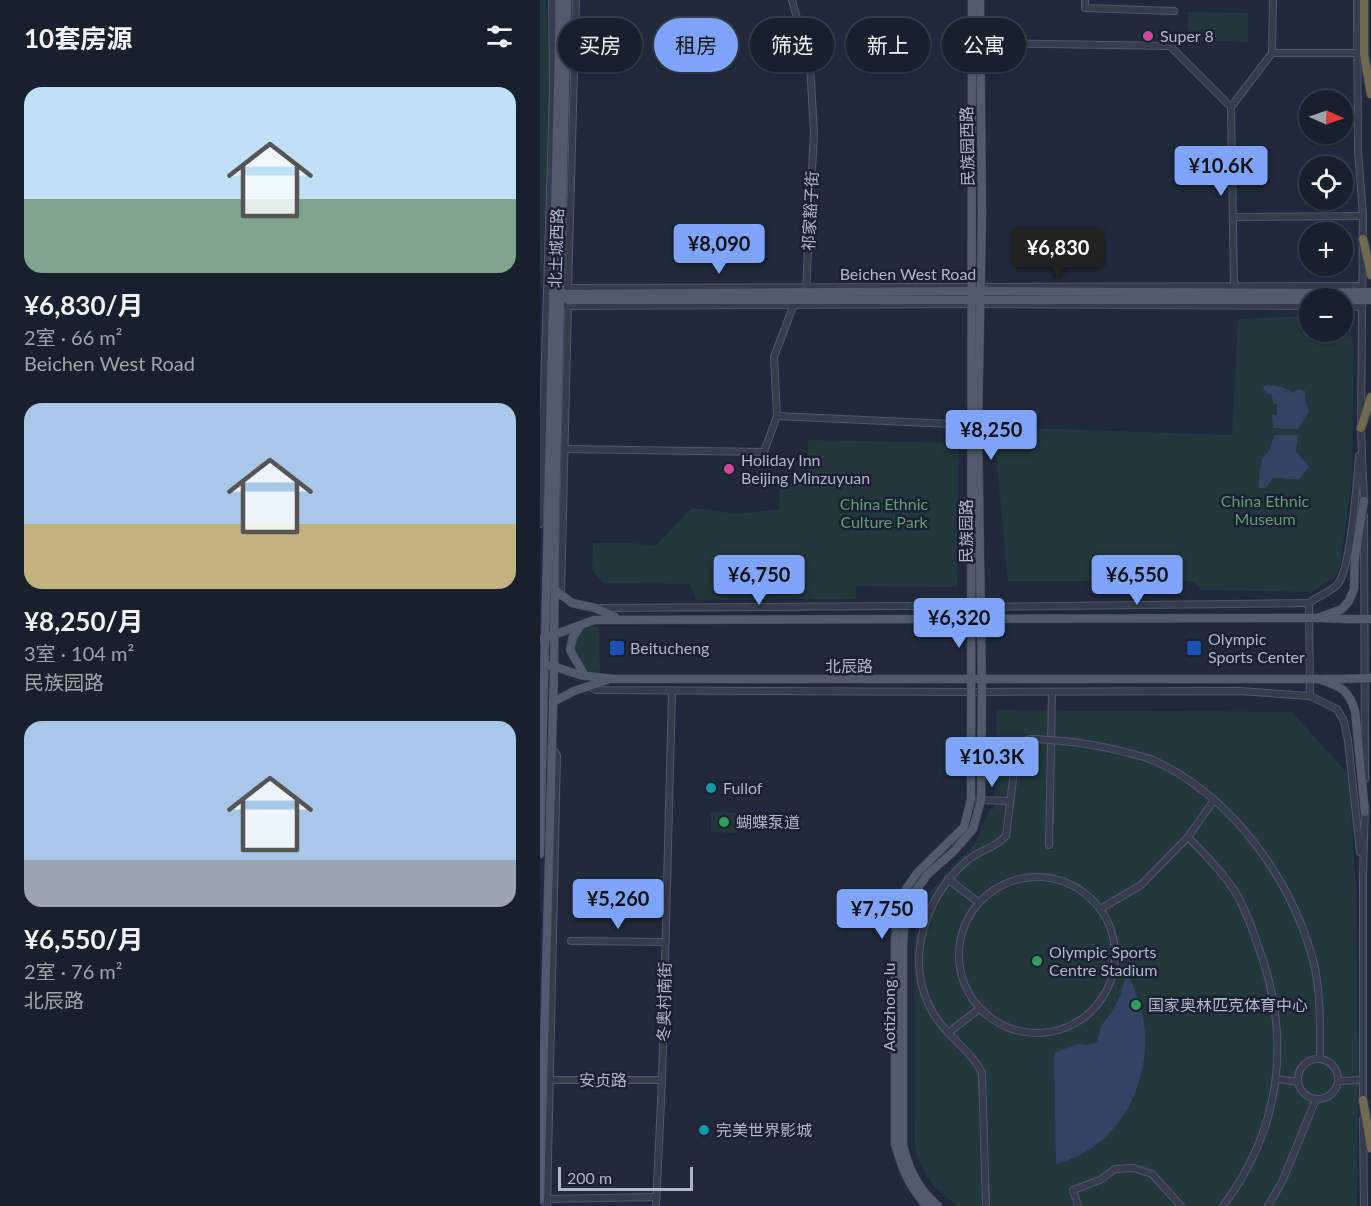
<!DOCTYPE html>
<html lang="zh">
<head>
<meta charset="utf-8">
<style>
  :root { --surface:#19202d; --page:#262d39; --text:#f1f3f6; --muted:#9fa3aa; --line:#373e49; --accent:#7fa4fe }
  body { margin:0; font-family:Lato,"Noto Sans SC",sans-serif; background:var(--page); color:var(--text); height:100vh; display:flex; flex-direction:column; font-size:22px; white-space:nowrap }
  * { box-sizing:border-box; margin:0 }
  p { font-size:20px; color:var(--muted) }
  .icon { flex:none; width:33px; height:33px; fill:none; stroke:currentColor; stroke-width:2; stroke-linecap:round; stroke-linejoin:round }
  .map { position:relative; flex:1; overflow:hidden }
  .details { display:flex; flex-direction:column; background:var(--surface); width:540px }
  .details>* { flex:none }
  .guide { position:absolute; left:18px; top:18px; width:570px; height:54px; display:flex; gap:12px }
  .needle { width:39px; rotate:92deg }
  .fabs { position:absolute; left:759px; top:90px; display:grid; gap:12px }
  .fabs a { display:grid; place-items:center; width:54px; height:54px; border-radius:50%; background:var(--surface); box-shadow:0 2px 4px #0004,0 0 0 2px var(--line); font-size:30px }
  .scale { position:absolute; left:18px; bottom:15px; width:135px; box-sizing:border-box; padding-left:6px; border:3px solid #b0b7c8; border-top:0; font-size:16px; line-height:21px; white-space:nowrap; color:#b0b7c8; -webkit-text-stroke:4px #1a2131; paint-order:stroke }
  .price { position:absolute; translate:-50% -51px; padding:0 14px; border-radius:6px; background:var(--accent); color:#111; font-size:20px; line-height:39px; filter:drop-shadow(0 2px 3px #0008) }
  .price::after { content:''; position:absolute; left:50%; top:36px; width:18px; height:14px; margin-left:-9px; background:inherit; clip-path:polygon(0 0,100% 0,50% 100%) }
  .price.selected { background:#222; color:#fff }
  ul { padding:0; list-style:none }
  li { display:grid; align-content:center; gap:12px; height:318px; padding:0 24px }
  li span { display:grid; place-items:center; height:186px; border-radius:18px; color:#555 }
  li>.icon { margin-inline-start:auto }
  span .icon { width:108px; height:108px; fill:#fffc; stroke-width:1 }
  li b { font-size:26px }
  h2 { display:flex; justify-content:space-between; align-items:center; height:72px; padding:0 24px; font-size:26px }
  .pill { padding:0 21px; border-radius:27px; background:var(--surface); box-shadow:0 2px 4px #0004,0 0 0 2px var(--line); font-size:21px; line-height:54px }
  .pill.selected { background:var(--accent); color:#111 }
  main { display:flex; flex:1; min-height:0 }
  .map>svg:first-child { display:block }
  .green { fill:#23373d }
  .water { fill:#344364 }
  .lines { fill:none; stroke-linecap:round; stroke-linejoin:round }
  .minor-casing { stroke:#505767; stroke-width:8 }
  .major-casing { stroke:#3e4555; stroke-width:9 }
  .highway-casing { stroke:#3d4454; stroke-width:10 }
  .minor { stroke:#353c4c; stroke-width:6 }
  .major { stroke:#525b6c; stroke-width:8 }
  .highway { stroke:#726951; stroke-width:8 }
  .minor-bridge-casing { stroke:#505767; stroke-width:8; stroke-linecap:butt }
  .major-bridge-casing { stroke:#3e4555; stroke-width:9; stroke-linecap:butt }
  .minor-bridge { stroke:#353c4c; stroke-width:6 }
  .major-bridge { stroke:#525b6c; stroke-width:8 }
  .hotel-dot { fill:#d1479c; stroke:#1a2131; stroke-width:2 }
  .transit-dot { fill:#1a4fb4; stroke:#1a2131; stroke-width:2 }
  .culture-dot { fill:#0f9aa8; stroke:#1a2131; stroke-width:2 }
  .leisure-dot { fill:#2e9e5b; stroke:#1a2131; stroke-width:2 }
  .labels { text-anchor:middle; stroke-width:5; stroke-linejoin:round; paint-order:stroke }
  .poi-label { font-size:16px; fill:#b0b7c8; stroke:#1a2131; text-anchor:start }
  .street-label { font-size:16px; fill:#b0b7c8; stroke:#1a2131 }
  .park-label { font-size:16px; fill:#659a77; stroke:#1a2131 }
</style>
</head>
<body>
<main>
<section class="details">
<h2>10套房源<svg class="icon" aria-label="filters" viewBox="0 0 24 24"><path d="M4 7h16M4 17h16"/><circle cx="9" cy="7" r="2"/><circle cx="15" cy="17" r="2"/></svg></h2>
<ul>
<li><span style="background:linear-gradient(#bfe0f5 60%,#7fa58c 0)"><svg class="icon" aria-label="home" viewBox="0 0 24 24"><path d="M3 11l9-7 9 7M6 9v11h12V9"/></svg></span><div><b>¥6,830/月</b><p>2室 · 66 m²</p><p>Beichen West Road</p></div></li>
<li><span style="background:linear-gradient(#a9c7e8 65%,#c2b280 0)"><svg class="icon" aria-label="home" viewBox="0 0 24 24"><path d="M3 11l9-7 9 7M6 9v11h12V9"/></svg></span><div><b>¥8,250/月</b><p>3室 · 104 m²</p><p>民族园路</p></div></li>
<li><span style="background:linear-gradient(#a9c7e8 75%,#9aa5b1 0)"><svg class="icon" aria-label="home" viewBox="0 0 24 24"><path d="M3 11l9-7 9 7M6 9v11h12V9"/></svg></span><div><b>¥6,550/月</b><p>2室 · 76 m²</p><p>北辰路</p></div></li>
</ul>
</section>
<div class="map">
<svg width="831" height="1206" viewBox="0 0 831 1206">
  <rect width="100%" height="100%" fill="#212a3c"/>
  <!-- green -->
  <g class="green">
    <path d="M 0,0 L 6,0 L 10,94 L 2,287 L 0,287 Z"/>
    <path d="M 648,12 L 708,13 L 708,42 L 648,40 Z"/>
    <path d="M 809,314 L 814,357 L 812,477 L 800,567 L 794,578 L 772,592 L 662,590 L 653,581 L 468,581 L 455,445 L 455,427 L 692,435 L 698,319 L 769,316 L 770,332 L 802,332 L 803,315 Z"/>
    <path d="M 268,440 L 419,443 L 417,587 L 316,586 L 316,599 L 156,600 L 150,584 L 63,583 L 52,570 L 53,543 L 92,543 L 115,546 L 152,508 L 197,514 L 239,509 L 240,482 L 268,482 Z"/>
    <path d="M 48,626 L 59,627 L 60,672 L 44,671 L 32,655 C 34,643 35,632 48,626 Z"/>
    <path d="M 457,710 L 752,712 L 809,775 L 816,894 L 818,1058 L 817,1206 L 417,1206 L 395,1187 L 383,1169 L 375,1149 L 374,953 L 376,923 L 383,900 L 412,867 L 434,845 L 450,809 L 454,809 Z"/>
    <path d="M 171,812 L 197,813 L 196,833 L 171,832 Z"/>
  </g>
  <!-- water -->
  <g class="water">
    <path d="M 725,385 L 742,387 L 753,393 L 758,389 L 765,391 L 765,400 L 769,411 L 758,429 L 733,428 L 732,415 L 737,415 L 737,404 L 734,404 L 731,394 L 728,394 L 723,389 Z"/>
    <path d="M 734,435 L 758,435 L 756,451 L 769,467 L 759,479 C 749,480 742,477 733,478 L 726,488 L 719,488 L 719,476 L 722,459 L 730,449 Z"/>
    <path d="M 587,972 C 596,992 604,1012 605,1034 C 608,1092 574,1150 516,1164 L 514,1053 L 538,1044 L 547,1045 L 557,1042 L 561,1026 L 571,1013 L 580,996 Z"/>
  </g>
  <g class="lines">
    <defs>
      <g id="minor">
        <path d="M 252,0 L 270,66 L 274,132 L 266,290"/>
        <path d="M 545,0 L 545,8 L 634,11"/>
        <path d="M 817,0 L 818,151 L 823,215 L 821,428 L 824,503"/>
        <path d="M 440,43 L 630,46 L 691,107"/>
        <path d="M 732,53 L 817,53"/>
        <path d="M 732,53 L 733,0"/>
        <path d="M 691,107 L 694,286"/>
        <path d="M 691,107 L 732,53"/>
        <path d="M 693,217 L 823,216"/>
        <path d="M 28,290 L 36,0"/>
        <path d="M 17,291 L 21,288 L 822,286"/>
        <path d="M 19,303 L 20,306 L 440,304 L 770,306"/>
        <path d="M 802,306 L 822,307"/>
        <path d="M 237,416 L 234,357 L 254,304"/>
        <path d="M 25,449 L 224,452 L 237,416 L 454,426"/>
        <path d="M 824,516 L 825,779"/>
        <path d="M 0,524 L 13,90 L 12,0"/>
        <path d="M 21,596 L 28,303"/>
        <path d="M 769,603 C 777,597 790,592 797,585 C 811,571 817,480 819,456"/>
        <path d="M 769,603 L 770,696"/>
        <path d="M 56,608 L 365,606 L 440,607 L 769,603"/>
        <path d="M 48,686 L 56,690 L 427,692 L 699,691 L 770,696 L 797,709 L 804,721 L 808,741 L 820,852"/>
        <path d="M 522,741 C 545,743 566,747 589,753 C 598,756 607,757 615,761 C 694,798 753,881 774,964 C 781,995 780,1027 780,1059"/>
        <path d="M 438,800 L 470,801"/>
        <path d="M 648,837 C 666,856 685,874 698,897 C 706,911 712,928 717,943 C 752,1035 743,1126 683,1206"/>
        <path d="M 509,845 L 512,692"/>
        <circle cx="497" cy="955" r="78"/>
        <path d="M 408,879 L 438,902"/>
        <path d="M 560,909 L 601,885 L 648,837 L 674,800"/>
        <path d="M 31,941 L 125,942"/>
        <path d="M 408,1033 L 439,1009"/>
        <circle cx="778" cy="1079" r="20"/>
        <path d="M 737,1079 L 758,1082"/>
        <path d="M 8,1080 L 122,1080"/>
        <path d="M 798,1081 L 823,1080"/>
        <path d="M 823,1103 L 823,872 L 825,807"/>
        <path d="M 823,1119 L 824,1206"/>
        <path d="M 7,1199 L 116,1197"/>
        <path d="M 7,1206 L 17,755 L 11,747"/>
        <path d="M 116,1206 L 122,1080 L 132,691"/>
        <path d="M 446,1206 L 442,1073 C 431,1050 406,1036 393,1013 C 363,962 385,895 428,860 C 440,850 455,848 466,836 L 475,763 L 482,742 L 490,739 L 497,739"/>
        <path d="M 538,1206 L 533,1190 L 560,1180 L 575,1169 L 593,1168 L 612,1174 L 641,1206"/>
        <path d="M 728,1206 L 742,1182 L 776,1099"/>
      </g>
      <g id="major">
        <path d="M 17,294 L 432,291 L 774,293"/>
        <path d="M 28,300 L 770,300"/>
        <path d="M 15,590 L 32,603 L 55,608 L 75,617"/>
        <path d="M 778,618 L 802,609 L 809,601 L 814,589 L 815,556 L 824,501"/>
        <path d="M 782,618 L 805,619"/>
        <path d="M 41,625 L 33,637 L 30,650 L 45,676"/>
        <path d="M 0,640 L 54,620 L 763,618"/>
        <path d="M 10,665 L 40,675 L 72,679 L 764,679"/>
        <path d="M 779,679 C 800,687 808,688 815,711 L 825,812"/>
        <path d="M 783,679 L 805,679"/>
        <path d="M 13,702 L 34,691 L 67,680"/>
        <path d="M 0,854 L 20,0"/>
        <path d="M 0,1200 L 14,670 L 15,513 L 27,0"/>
        <path d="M 387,1206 C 369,1187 362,1169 355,1144 L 355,940 L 357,914 L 366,889 L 377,873 L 424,827 L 431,799 L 432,0"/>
        <path d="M 398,1206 C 378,1189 369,1170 363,1145 L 363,945 L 365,916 L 374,893 L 387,875 L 414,851 L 433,829 L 441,800 L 442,692 L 438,426 L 442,214 L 440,0"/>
      </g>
      <g id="highway">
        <path d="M 824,0 L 824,55 L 831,94"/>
        <path d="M 823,239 L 831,275"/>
        <path d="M 821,428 L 831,397"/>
        <path d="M 823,1100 L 831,1148"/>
      </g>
    </defs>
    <!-- minor casing -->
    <use href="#minor" class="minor-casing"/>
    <!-- major casing -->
    <use href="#major" class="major-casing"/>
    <!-- highway casing -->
    <use href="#highway" class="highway-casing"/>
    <!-- minor -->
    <use href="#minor" class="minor"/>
    <!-- major -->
    <use href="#major" class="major"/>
    <!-- highway -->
    <use href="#highway" class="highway"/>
    <defs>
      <path id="minor-bridge" d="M 497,739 L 522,741"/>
      <g id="major-bridge">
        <path d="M 774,293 L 831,292"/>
        <path d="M 802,300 L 831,300"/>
        <path d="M 763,618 L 778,618"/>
        <path d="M 805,619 L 831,619"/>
        <path d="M 764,679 L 779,679"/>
        <path d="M 805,679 L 831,678"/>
      </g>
    </defs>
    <!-- minor-bridge casing -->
    <use href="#minor-bridge" class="minor-bridge-casing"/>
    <!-- major-bridge casing -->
    <use href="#major-bridge" class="major-bridge-casing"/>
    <!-- minor-bridge -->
    <use href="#minor-bridge" class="minor-bridge"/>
    <!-- major-bridge -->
    <use href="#major-bridge" class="major-bridge"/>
  </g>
  <!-- markers -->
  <g class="hotel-dot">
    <circle cx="608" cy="36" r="6"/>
    <circle cx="189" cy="469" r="6"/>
  </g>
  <g class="transit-dot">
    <rect x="69" y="640" width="16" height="16" rx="3"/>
    <rect x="646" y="640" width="16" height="16" rx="3"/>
  </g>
  <g class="culture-dot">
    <circle cx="171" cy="788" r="6"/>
    <circle cx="164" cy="1130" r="6"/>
  </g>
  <g class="leisure-dot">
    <circle cx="184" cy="822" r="6"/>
    <circle cx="497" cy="961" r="6"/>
    <circle cx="596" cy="1005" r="6"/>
  </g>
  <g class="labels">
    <!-- poi labels -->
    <g class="poi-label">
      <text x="620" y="42">Super 8</text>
      <text x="201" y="466">Holiday Inn<tspan x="201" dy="18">Beijing Minzuyuan</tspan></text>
      <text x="668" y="645">Olympic<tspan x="668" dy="18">Sports Center</tspan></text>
      <text x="90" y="654">Beitucheng</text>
      <text x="183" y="794">Fullof</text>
      <text x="196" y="828">蝴蝶泵道</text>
      <text x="509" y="958">Olympic Sports<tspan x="509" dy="18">Centre Stadium</tspan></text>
      <text x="608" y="1011">国家奥林匹克体育中心</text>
      <text x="176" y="1136">完美世界影城</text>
    </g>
    <!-- street labels -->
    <g class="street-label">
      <text transform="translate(427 146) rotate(-91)" y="6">民族园西路</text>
      <text transform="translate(270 211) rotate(-87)" y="6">祁家豁子街</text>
      <text transform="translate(16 248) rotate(-88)" y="6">北土城西路</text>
      <text x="368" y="280">Beichen West Road</text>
      <text transform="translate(426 531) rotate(-90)" y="6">民族园路</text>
      <text x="309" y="672">北辰路</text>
      <text transform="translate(124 1002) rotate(-89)" y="6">冬奥村南街</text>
      <text transform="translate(349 1007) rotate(-90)" y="6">Aotizhong lu</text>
      <text x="63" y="1086">安贞路</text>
    </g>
    <!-- park labels -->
    <g class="park-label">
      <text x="725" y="507">China Ethnic<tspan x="725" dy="18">Museum</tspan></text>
      <text x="344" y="510">China Ethnic<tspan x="344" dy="18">Culture Park</tspan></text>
    </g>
  </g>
</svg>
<div class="fabs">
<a><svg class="needle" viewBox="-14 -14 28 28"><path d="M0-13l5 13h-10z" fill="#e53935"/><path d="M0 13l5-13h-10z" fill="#9fa3aa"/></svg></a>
<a><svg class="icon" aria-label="locate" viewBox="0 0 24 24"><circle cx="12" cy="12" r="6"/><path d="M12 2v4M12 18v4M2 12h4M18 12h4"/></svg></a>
<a>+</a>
<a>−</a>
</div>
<div class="scale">200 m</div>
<b class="price" style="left:681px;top:197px">¥10.6K</b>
<b class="price" style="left:179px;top:275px">¥8,090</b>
<b class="price selected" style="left:518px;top:279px">¥6,830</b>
<b class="price" style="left:451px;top:461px">¥8,250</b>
<b class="price" style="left:219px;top:606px">¥6,750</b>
<b class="price" style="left:597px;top:606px">¥6,550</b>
<b class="price" style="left:419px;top:649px">¥6,320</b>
<b class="price" style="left:452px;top:788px">¥10.3K</b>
<b class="price" style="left:78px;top:930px">¥5,260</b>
<b class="price" style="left:342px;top:940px">¥7,750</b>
<div class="guide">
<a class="pill">买房</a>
<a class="pill selected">租房</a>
<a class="pill">筛选</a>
<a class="pill">新上</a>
<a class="pill">公寓</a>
</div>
</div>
</main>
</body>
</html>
